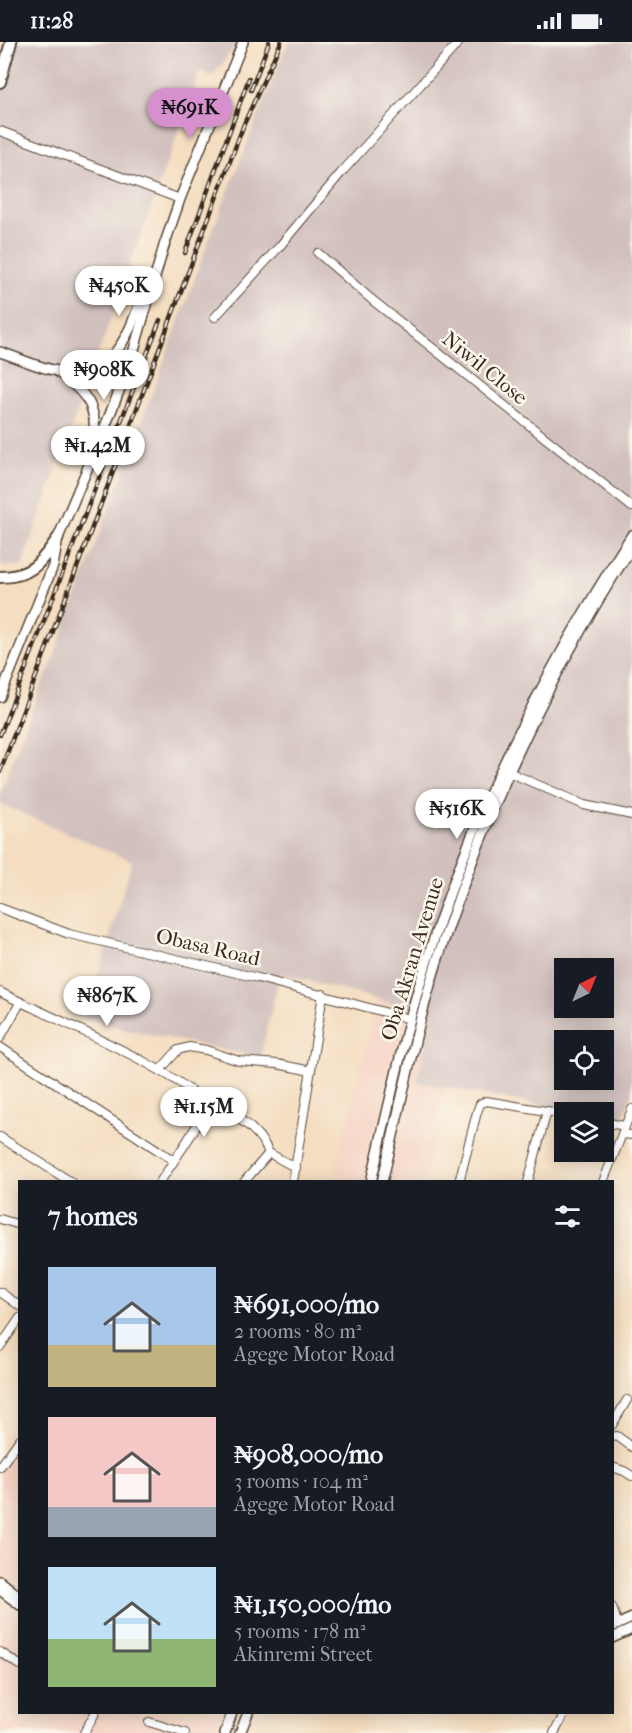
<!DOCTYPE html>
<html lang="en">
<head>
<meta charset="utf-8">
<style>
  :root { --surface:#171b24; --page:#242831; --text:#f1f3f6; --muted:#9ea1a6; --accent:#d690ce }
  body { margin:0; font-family:"IM FELL French Canon",serif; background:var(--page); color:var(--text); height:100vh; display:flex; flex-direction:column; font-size:22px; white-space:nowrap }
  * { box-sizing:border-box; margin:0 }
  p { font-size:20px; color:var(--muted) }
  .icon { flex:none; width:33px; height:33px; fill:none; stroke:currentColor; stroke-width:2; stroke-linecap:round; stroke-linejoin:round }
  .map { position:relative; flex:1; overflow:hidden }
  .panel { position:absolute; left:18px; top:1138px; width:596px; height:534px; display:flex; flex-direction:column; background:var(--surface); border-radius:0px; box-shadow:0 3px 15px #0003 }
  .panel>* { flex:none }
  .needle { width:39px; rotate:43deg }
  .controls { position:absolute; left:554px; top:916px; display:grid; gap:12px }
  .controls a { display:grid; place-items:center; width:60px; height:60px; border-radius:0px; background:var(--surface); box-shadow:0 3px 15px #0003; font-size:30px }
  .price { position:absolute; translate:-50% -51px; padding:0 14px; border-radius:21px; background:#fff; color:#222; font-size:20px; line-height:39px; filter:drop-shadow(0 2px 3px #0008) }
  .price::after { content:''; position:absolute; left:50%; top:36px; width:18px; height:14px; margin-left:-9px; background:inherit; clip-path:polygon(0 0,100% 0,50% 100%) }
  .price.current { background:var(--accent); color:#111 }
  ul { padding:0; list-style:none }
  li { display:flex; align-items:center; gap:18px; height:150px; padding:0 30px }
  li span { display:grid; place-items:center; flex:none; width:168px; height:120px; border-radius:0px; color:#555 }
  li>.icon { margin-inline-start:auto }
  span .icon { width:72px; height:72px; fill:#fffc; stroke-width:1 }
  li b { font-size:26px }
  h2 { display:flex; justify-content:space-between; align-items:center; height:72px; padding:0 30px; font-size:26px }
  .status { display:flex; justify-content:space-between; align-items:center; height:42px; padding:0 30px; background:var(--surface); direction:ltr }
  .status svg { height:16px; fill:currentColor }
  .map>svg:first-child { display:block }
  .built { fill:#f5d3c2 }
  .industrial { fill:#d1c0bd; fill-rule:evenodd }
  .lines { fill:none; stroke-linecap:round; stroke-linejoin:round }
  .minor-casing { stroke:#574536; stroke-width:10 }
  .major-casing { stroke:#574536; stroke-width:12 }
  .highway-casing { stroke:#574536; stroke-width:14 }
  .minor { stroke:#fff; stroke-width:8 }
  .major { stroke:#fff; stroke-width:9 }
  .highway { stroke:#fff; stroke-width:10 }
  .rail-casing { stroke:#3b2a1e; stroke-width:4.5 }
  .rail { stroke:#fbf7ec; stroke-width:2; stroke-dasharray:7; stroke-linecap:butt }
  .labels { text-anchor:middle; stroke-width:5; stroke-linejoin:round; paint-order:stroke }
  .street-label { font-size:21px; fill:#3b2a1e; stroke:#fbf7ec }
</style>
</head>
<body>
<div class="status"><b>11:28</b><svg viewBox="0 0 49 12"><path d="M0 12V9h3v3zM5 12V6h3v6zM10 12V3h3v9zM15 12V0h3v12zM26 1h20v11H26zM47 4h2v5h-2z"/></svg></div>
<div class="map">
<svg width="632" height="1691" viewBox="0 0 632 1691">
  <rect width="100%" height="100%" fill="#fbf7ec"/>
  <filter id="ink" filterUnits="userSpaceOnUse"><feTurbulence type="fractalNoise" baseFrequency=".0167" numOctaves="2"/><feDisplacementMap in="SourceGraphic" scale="12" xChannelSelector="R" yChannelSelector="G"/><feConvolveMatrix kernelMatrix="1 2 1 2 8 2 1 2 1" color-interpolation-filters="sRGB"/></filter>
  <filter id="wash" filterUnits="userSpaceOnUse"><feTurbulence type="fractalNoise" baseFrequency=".008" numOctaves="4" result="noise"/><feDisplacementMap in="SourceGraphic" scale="24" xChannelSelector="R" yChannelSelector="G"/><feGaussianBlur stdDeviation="1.35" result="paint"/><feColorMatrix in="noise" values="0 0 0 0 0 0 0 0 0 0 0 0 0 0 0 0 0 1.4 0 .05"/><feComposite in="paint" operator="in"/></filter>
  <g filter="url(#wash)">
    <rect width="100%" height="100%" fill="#f4ddc0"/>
    <!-- built -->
    <g class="built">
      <path d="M 377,957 L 433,972 L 417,1039 L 445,1045 L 425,1140 L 333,1140 Z"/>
      <path d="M 19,1398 L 19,1548 L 0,1536 L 0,1421 Z"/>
      <path d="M 0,1558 L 19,1572 L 20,1671 L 226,1671 L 217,1691 L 0,1691 Z"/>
    </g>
    <!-- industrial -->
    <g class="industrial">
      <path d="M 17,0 L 238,0 L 213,34 L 200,29 L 22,523 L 2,525 L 0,516 L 0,53 L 13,21 Z"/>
      <path d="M 288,0 L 632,0 L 632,1051 L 621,1079 L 603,1075 L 603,1071 L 581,1071 L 417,1040 L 432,972 L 280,931 L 260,1016 L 85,978 L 132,819 L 0,762 L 0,750 L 37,655 L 51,623 L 215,182 ZM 564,927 L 603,927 L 603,966 L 564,966 ZM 564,999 L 603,999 L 603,1038 L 564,1038 Z"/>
    </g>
  </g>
  <g filter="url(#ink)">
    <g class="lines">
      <defs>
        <g id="minor">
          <path d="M 0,89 L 180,157"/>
          <path d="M 318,211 L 371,257 L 632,465"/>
          <path d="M 215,275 L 279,205 L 341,131 L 459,0"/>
          <path d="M 504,728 L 584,763 L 632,773"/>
          <path d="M 0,866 L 69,892 L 258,936 L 410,977"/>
          <path d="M 0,950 C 30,966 200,1037 204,1065 C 205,1076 168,1127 160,1140"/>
          <path d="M 0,996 L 20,961"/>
          <path d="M 0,1005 L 173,1118"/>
          <path d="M 160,1028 L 178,1008 L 189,1005 L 206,1008 L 239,1019 L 277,1022 L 311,1029"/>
          <path d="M 201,1059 C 230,1071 256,1081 269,1111"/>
          <path d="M 603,1080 L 625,1084"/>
          <path d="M 622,1092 L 632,1093"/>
          <path d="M 0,1095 L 71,1140"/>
          <path d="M 244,1140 L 269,1111 L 296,1126"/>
          <path d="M 293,1140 L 323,952"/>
          <path d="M 459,1140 L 477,1070 L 480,1062 L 486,1059 L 564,1072"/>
          <path d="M 528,1140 L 547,1069"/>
          <path d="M 603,1140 L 632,1067"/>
          <path d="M 0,1177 L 20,1183"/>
          <path d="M 0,1250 L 20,1264"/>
          <path d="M 0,1305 L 20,1276"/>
          <path d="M 612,1383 L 627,1358"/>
          <path d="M 612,1395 L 617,1394 L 632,1405"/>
          <path d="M 0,1425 L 20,1397"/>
          <path d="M 612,1425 L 624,1429 L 632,1434"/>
          <path d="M 612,1565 L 618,1583"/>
          <path d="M 0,1610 L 20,1623"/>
          <path d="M 149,1680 L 185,1691"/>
          <path d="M 84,1691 L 95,1671"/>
          <path d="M 554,1691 L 565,1671"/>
        </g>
        <g id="major">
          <path d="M 0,310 C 19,316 39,326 58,329 C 120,340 131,282 149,237"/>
          <path d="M 58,330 C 88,352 99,366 93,403"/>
          <path d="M 0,655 L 53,524 L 58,496 L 107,380 L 131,318 L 164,204 L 180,157 L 243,0"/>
          <path d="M 371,1140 C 388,1068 403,995 425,925 C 471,773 546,626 632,493"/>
          <path d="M 382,1140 C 402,1059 417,977 444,898 C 490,760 552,626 632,505"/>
          <path d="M 0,1539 L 20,1555"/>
          <path d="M 0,1548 L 20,1563"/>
          <path d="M 612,1585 L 632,1576"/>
          <path d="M 612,1596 L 632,1587"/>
          <path d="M 225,1691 L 232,1671"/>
          <path d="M 240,1691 L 248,1671"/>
        </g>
        <g id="highway">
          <path d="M 0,40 L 11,0"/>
          <path d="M 0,535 C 32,535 41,520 58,496"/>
        </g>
      </defs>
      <!-- minor casing -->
      <use href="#minor" class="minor-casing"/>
      <!-- major casing -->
      <use href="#major" class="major-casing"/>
      <!-- highway casing -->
      <use href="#highway" class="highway-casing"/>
      <!-- minor -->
      <use href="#minor" class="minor"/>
      <!-- major -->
      <use href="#major" class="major"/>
      <!-- highway -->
      <use href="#highway" class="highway"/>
      <defs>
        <g id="rail">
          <path d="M 251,48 L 269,0"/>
          <path d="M 185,211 L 249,36"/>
          <path d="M 0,693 L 160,278"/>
          <path d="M 0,730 L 244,82 L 281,0"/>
        </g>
      </defs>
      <!-- rail casing -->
      <use href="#rail" class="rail-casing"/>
      <!-- rail -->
      <use href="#rail" class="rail"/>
    </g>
  </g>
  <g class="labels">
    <!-- street labels -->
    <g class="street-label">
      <text transform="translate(485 326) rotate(39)" y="7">Niwil Close</text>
      <text transform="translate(208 905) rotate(13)" y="7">Obasa Road</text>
      <text transform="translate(412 917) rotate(-73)" y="7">Oba Akran Avenue</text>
    </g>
  </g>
</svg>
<div class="controls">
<a><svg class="needle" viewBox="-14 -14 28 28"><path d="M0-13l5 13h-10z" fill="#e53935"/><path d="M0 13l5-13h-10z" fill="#9ea1a6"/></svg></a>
<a><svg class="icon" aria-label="locate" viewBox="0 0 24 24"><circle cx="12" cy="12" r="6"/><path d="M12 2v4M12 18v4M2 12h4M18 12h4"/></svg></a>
<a><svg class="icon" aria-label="layers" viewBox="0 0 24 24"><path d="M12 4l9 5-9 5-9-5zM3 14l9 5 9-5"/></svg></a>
</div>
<b class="price current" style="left:190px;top:97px">₦691K</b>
<b class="price" style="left:119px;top:275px">₦450K</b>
<b class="price" style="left:104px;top:359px">₦908K</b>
<b class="price" style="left:98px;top:435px">₦1.42M</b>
<b class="price" style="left:457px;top:798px">₦516K</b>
<b class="price" style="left:107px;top:985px">₦867K</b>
<b class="price" style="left:204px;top:1096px">₦1.15M</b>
<section class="panel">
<h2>7 homes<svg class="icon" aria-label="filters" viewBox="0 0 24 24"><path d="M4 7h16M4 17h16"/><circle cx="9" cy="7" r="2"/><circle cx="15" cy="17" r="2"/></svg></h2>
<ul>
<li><span style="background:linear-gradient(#a9c7e8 65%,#c2b280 0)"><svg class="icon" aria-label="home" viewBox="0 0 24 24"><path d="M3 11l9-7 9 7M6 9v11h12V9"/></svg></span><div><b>₦691,000/mo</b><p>2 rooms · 80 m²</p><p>Agege Motor Road</p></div></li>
<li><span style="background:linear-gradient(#f6c9c9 75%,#9aa5b1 0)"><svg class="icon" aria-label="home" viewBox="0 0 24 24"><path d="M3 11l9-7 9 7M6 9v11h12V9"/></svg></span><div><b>₦908,000/mo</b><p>3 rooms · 104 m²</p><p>Agege Motor Road</p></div></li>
<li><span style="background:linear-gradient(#bfe0f5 60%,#8fb573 0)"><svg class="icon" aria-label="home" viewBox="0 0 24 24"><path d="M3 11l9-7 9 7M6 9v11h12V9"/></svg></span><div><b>₦1,150,000/mo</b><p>5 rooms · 178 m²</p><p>Akinremi Street</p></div></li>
</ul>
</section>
</div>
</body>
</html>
